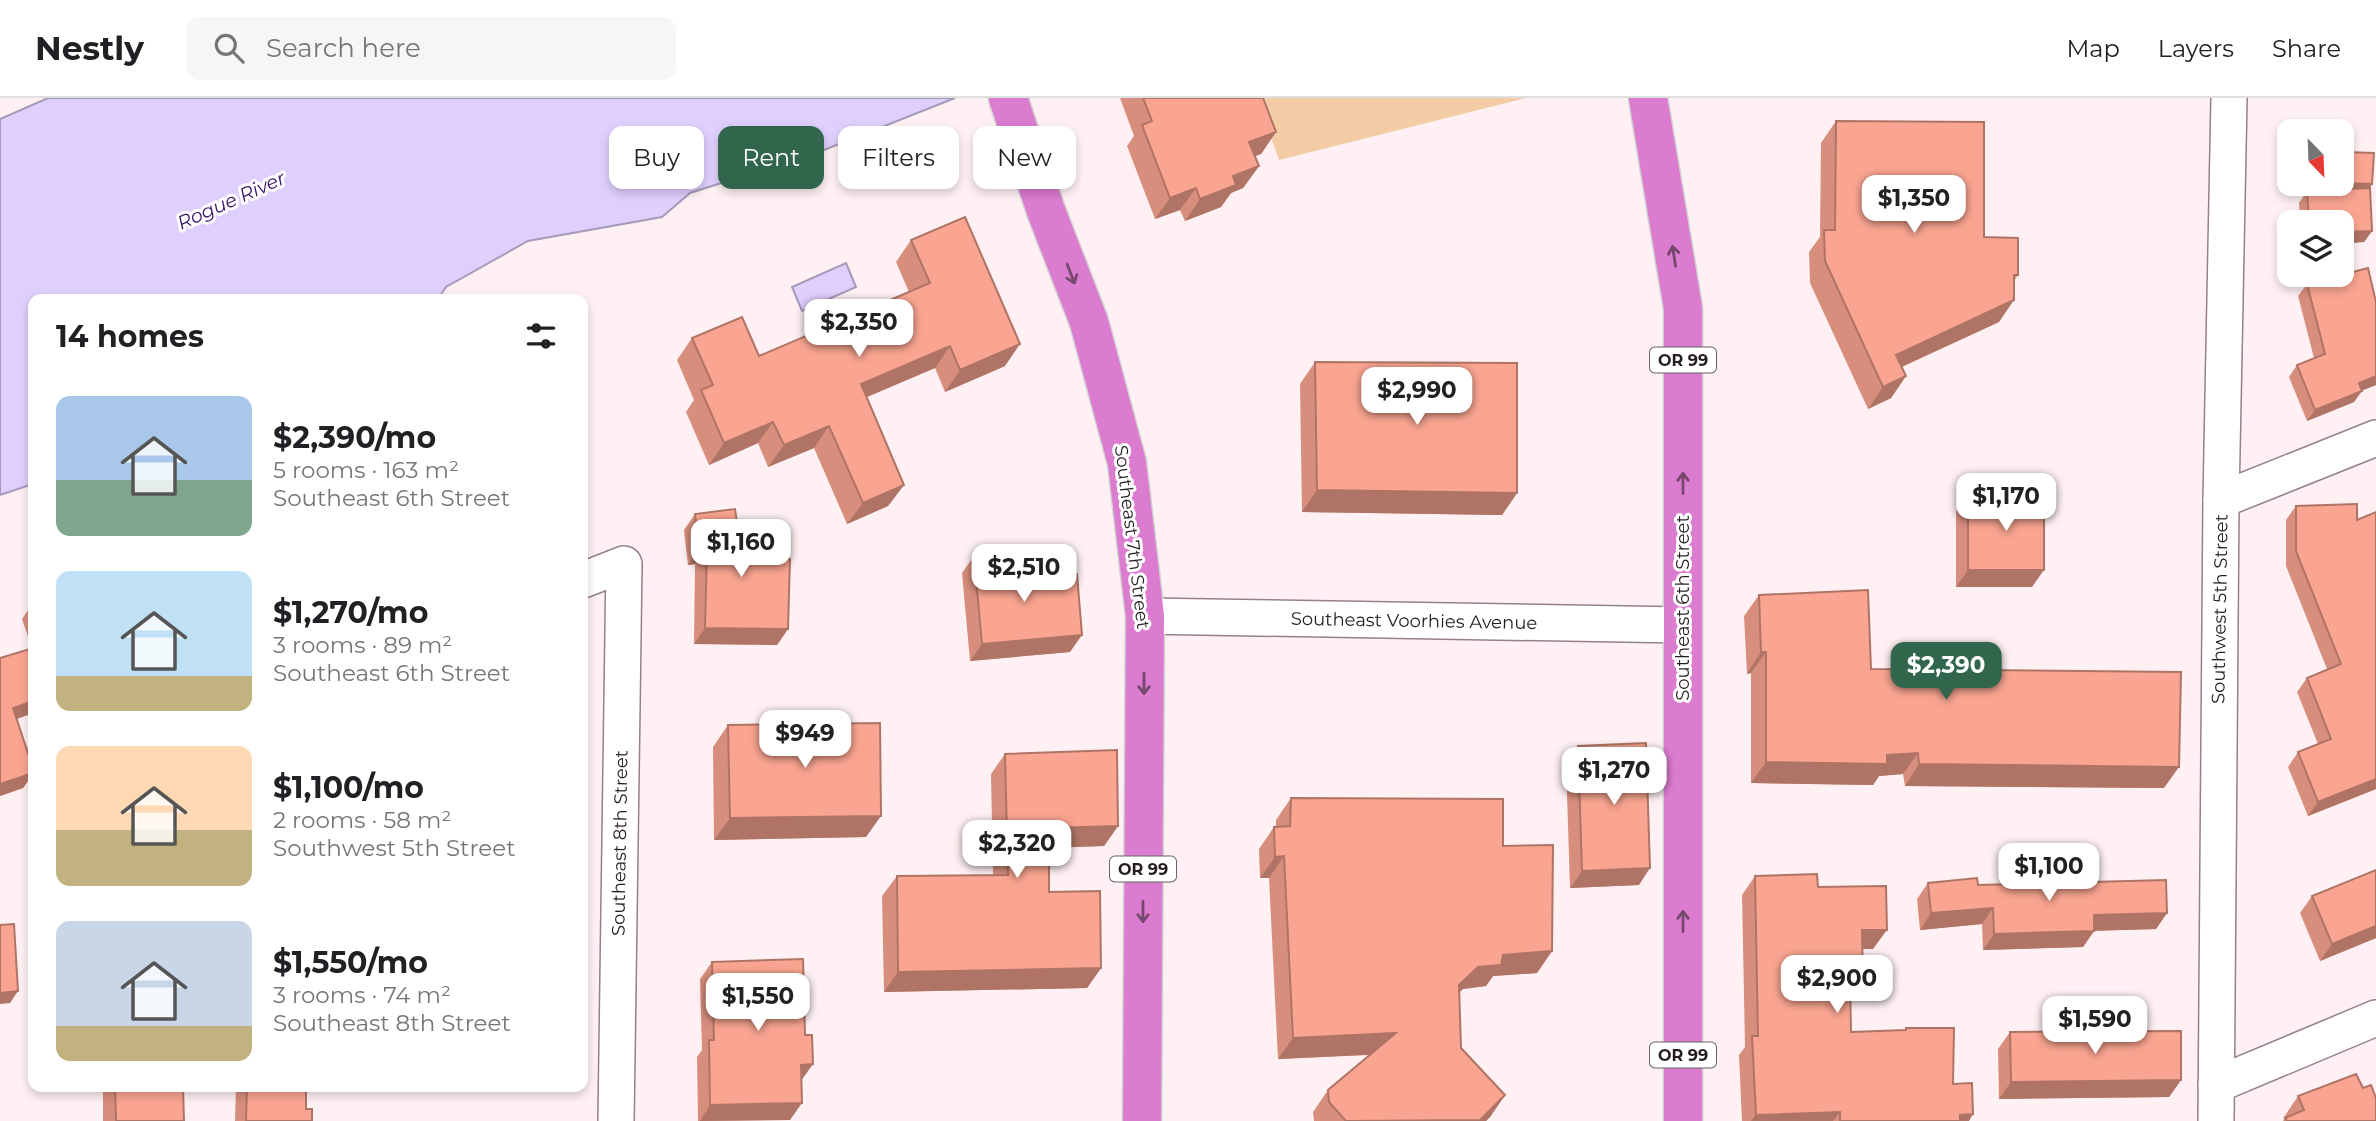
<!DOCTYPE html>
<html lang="en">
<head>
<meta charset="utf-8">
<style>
  :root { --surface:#fff; --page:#f6f6f6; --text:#202124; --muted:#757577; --line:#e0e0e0; --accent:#31664c }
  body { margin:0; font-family:Montserrat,sans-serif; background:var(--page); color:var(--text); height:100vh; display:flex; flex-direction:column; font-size:26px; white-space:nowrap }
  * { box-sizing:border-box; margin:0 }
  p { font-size:23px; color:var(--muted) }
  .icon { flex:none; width:38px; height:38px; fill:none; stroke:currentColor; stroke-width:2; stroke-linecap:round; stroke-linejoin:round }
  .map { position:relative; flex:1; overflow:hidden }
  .side { position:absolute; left:28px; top:196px; width:560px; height:798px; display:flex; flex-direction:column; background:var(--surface); border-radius:14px; box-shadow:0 4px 10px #0003 }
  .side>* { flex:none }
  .banner { position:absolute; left:609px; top:28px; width:665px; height:63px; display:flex; gap:14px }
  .needle { width:46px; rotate:157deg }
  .tools { position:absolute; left:2277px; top:21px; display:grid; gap:14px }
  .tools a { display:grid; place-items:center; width:77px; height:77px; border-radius:14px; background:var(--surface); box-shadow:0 4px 10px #0003; font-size:35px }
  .price { position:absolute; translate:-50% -60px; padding:0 16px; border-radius:14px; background:#fff; color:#222; font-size:23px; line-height:46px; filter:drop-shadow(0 2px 4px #0008) }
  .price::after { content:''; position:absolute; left:50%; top:42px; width:21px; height:16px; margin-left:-10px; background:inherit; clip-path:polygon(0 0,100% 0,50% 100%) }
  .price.selected { background:var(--accent); color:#fff }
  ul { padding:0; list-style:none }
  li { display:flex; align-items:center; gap:21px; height:175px; padding:0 28px }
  li span { display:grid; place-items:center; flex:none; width:196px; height:140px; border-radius:14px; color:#555 }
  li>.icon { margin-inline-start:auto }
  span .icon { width:84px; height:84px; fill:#fffc; stroke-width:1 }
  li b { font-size:30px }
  h2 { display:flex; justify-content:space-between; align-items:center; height:84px; padding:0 28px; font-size:30px }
  .tag { padding:0 24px; border-radius:14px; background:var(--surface); box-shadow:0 4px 10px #0003; font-size:24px; line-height:63px }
  .tag.selected { background:var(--accent); color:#fff }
  header { display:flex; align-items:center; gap:42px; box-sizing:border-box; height:98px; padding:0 35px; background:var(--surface); border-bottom:2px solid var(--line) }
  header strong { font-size:33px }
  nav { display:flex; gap:38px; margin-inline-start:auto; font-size:24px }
  .search { width:490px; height:63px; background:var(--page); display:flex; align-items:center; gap:18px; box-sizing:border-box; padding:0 24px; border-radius:14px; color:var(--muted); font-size:26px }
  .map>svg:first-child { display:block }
  .green { fill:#f3cca6 }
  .water { fill:#decffc; stroke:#a69ab9; stroke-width:2 }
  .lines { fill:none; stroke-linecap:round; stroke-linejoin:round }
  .minor-casing { stroke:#968185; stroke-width:38 }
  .highway-casing { stroke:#d3d2d2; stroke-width:41 }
  .minor { stroke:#fff; stroke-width:35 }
  .highway { stroke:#dc7cd0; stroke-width:38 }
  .wall { fill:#d78e7d }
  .shaded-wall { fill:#af7466 }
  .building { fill:#faa591; stroke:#af7466; stroke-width:2 }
  .oneway { stroke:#77486e }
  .labels { text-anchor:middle; stroke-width:6; stroke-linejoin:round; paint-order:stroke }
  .shield { fill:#fff; stroke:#666162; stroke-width:2 }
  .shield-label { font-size:16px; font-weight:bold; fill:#251d1e }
  .street-label { font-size:18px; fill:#251d1e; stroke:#fff }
  .water-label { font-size:19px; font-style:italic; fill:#3a1165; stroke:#fff }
</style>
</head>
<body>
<header>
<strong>Nestly</strong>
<div class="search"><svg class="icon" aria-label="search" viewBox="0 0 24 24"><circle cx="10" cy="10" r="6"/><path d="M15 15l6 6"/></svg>Search here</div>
<nav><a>Map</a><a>Layers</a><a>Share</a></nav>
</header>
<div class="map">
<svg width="2376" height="1023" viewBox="0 0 2376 1023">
  <rect width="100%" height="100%" fill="#fff1f3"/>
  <!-- green -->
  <path class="green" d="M 1257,0 L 1526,0 L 1279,62 Z"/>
  <!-- water -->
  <g class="water">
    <path d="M 48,0 L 955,0 L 819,54 L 690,95 L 662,119 L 528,143 L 446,189 L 438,201 L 33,201 L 33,386 L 0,397 L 0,21 Z"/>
    <path d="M 846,165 L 856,189 L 802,213 L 792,189 Z"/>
  </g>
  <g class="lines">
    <defs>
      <g id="minor">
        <path d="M 2221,402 L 2376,340"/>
        <path d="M 583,482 L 624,466 L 616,1023"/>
        <path d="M 1145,518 L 1683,527"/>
        <path d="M 2216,987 L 2376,920"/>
        <path d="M 2216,1023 L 2221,402 L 2229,0"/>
      </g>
      <g id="highway">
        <path d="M 1008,0 L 1046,113 L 1089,224 L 1127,365 L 1145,518 L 1142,1023"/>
        <path d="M 1648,0 L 1683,210 L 1683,1023"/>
      </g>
    </defs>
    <!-- minor casing -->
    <use href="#minor" class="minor-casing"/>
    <!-- highway casing -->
    <use href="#highway" class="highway-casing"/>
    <!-- minor -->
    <use href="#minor" class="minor"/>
    <!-- highway -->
    <use href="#highway" class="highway"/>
  </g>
  <!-- wall -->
  <g class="wall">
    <path d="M 1120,0 L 1263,0 L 1276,34 L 1261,56 L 1255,58 L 1259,68 L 1243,90 L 1231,95 L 1221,109 L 1185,123 L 1180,112 L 1155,121 L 1127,48 L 1134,38 Z"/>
    <path d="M 1836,23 L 1984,139 L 2018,177 L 2014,183 L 1999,224 L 1902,269 L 1906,278 L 1891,300 L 1868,311 L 1810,185 L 1809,154 L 1820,139 L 1821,45 Z"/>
    <path d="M 2347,54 L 2372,86 L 2370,90 L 2372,133 L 2364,144 L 2342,124 L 2300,124 L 2299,105 L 2307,93 L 2341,91 L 2342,60 Z"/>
    <path d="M 911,142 L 1005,268 L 945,294 L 935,270 L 866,299 L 904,387 L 888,408 L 847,426 L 814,350 L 768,369 L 758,345 L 709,367 L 686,314 L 694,302 L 677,262 L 692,240 L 759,258 L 909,194 L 896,164 Z"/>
    <path d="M 2307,186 L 2376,204 L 2376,287 L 2362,292 L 2354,304 L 2307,323 L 2289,279 L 2297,267 L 2314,260 L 2298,198 Z"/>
    <path d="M 1315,264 L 1517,395 L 1502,417 L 1302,414 L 1300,286 Z"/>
    <path d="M 1968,397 L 2032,489 L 1956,489 L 1956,414 Z"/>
    <path d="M 2296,408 L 2357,422 L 2376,691 L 2308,718 L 2288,669 L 2298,654 L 2318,646 L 2297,594 L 2307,580 L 2327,571 L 2286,468 L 2286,422 Z"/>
    <path d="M 695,416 L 788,531 L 777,547 L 694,546 L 695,466 L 688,467 L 684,432 Z"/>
    <path d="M 974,458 L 1011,482 L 1070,554 L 970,563 L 962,475 Z"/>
    <path d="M 1759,497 L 1871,571 L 2164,690 L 1905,688 L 1903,676 L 1879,678 L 1873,687 L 1751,685 L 1751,575 L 1747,576 L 1744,518 Z"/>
    <path d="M 33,505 L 33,615 L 17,621 L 33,670 L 33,677 L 23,690 L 0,698 L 0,560 L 32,550 L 22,521 Z"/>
    <path d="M 728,627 L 866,739 L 714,742 L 713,649 Z"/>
    <path d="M 1578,648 L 1639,787 L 1570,790 L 1566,665 Z"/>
    <path d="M 1005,656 L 1118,728 L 1104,748 L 1049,750 L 1049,794 L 1101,870 L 1087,890 L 884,894 L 882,798 L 897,778 L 993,777 L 991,676 Z"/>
    <path d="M 1291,700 L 1503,748 L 1552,853 L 1537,875 L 1493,878 L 1486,888 L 1463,891 L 1459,894 L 1461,950 L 1505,997 L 1490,1019 L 1486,1023 L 1314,1023 L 1313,1014 L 1328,992 L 1370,957 L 1278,961 L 1269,780 L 1260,780 L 1259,751 L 1274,729 L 1276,729 L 1276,722 Z"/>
    <path d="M 1755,778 L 1818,789 L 1873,851 L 1863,851 L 1850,902 L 1851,934 L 1904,933 L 1906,930 L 1953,986 L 1969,1023 L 1742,1023 L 1739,957 L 1745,949 L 1742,797 Z"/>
    <path d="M 1928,785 L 1978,787 L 2167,815 L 2156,831 L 2094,833 L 2083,849 L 1983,852 L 1982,826 L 1920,832 L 1917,801 Z"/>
    <path d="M 2312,798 L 2376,840 L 2320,863 L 2300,815 Z"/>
    <path d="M 712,864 L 801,983 L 790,1022 L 698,1023 L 697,959 L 702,952 L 700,881 Z"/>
    <path d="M 2010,934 L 2181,982 L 2169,999 L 1999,1001 L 1998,951 Z"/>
    <path d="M 104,989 L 183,989 L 184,1023 L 103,1023 L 103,991 Z"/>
    <path d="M 236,989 L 306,989 L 306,1011 L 312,1023 L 235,1023 Z"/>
    <path d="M 2363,990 L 2376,1023 L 2283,1023 L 2284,1021 L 2284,1019 L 2298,998 Z"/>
  </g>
  <!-- shaded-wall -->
  <g class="shaded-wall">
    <path d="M 1276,34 L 1261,56 L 1234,66 L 1249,44 Z"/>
    <path d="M 1259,68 L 1243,90 L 1231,95 L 1221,109 L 1185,123 L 1200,101 L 1233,78 Z"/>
    <path d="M 2345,85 L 2372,86 L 2368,92 L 2341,91 Z"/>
    <path d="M 1196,90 L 1180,112 L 1155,121 L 1170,100 Z"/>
    <path d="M 2372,133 L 2364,144 L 2342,146 L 2342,134 Z"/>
    <path d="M 2014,202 L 1999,224 L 1881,278 L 1896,257 Z"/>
    <path d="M 1020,246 L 1005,268 L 945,294 L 960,272 Z"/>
    <path d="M 950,248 L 935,270 L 846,308 L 861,286 Z"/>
    <path d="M 1906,278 L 1891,300 L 1868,311 L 1883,289 Z"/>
    <path d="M 2376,278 L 2376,287 L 2351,297 L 2359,285 Z"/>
    <path d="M 2362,293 L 2354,304 L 2307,323 L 2315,312 Z"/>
    <path d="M 773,324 L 758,345 L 709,367 L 724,345 Z"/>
    <path d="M 829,328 L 814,350 L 768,369 L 784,347 Z"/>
    <path d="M 904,387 L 888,408 L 847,426 L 863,405 Z"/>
    <path d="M 1317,392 L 1517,395 L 1502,417 L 1302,414 Z"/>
    <path d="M 707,450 L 695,466 L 688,467 L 699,451 Z"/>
    <path d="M 1968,472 L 2044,472 L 2032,489 L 1956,489 Z"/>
    <path d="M 705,530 L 788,531 L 777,547 L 694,546 Z"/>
    <path d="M 1082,537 L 1070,554 L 970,563 L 982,546 Z"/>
    <path d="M 1761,554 L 1766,554 L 1751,575 L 1747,576 Z"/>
    <path d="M 33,603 L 33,615 L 2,626 L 13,610 Z"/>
    <path d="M 1918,655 L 1903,676 L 1879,678 L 1873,687 L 1751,685 L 1766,664 Z"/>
    <path d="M 1919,666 L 2179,669 L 2164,690 L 1905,688 Z"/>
    <path d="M 33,675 L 23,690 L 0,698 L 0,686 Z"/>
    <path d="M 2376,681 L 2376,691 L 2308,718 L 2318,704 Z"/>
    <path d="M 881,718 L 866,739 L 714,742 L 730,720 Z"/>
    <path d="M 1118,728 L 1104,748 L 1035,750 L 1049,730 Z"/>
    <path d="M 1284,758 L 1269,780 L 1260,780 L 1275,759 Z"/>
    <path d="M 1650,770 L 1639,787 L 1570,790 L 1582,773 Z"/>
    <path d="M 1993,810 L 1982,826 L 1920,832 L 1931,815 Z"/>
    <path d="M 2167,815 L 2156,831 L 2082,833 L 2094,817 Z"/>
    <path d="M 2376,828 L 2376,840 L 2320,863 L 2332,846 Z"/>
    <path d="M 1862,832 L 1887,832 L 1873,851 L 1849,851 Z"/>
    <path d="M 2094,833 L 2083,849 L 1983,852 L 1994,836 Z"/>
    <path d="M 1552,853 L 1537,875 L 1493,878 L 1486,888 L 1463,891 L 1444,909 L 1459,887 L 1478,869 L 1503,857 Z"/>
    <path d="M 1101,870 L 1087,890 L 884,894 L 898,874 Z"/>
    <path d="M 1850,884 L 1863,884 L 1850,903 Z"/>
    <path d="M 18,893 L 10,905 L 0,906 L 0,895 Z"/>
    <path d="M 1396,935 L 1381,956 L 1278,961 L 1293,940 Z"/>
    <path d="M 813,966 L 801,983 L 801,967 Z"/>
    <path d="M 2181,982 L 2169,999 L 1999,1001 L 2011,984 Z"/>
    <path d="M 1505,997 L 1490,1019 L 1486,1023 L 1477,1023 Z"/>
    <path d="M 802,1005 L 790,1022 L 700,1023 L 710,1007 Z"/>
    <path d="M 1840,1014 L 1833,1023 L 1751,1023 L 1756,1017 Z"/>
    <path d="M 1973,1016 L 1969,1023 L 1955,1023 L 1960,1017 Z"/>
  </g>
  <!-- building -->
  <g class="building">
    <path d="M 1143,0 L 1263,0 L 1276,34 L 1249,44 L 1259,68 L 1233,78 L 1236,87 L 1200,101 L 1196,90 L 1170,100 L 1142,27 L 1152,23 Z"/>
    <path d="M 1836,23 L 1984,24 L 1984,139 L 2018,140 L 2018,177 L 2014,177 L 2014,202 L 1896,257 L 1906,278 L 1883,289 L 1825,163 L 1824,132 L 1835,132 Z"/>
    <path d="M 2347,54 L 2374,55 L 2372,86 L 2345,85 Z"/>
    <path d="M 2370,90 L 2372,133 L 2342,134 L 2342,124 L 2309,124 L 2307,93 Z"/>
    <path d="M 965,119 L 1020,246 L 960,272 L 950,248 L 861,286 L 904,387 L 863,405 L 829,328 L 784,347 L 773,324 L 724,345 L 701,292 L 713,287 L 692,240 L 742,219 L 759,258 L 930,185 L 911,142 Z"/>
    <path d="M 2368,170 L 2376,204 L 2376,278 L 2359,285 L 2362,293 L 2315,312 L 2297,267 L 2325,256 L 2307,186 Z"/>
    <path d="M 1315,264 L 1517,265 L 1517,395 L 1317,392 Z"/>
    <rect x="1968" y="397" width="76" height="75"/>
    <path d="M 2357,406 L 2357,422 L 2376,414 L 2376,681 L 2318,704 L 2298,654 L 2331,641 L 2307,580 L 2341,566 L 2296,453 L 2296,408 Z"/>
    <path d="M 735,411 L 742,459 L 790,461 L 788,531 L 705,530 L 707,450 L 699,451 L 695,416 Z"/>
    <path d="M 1009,455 L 1011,482 L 1077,476 L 1082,537 L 982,546 L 974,458 Z"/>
    <path d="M 1868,492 L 1871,571 L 2181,574 L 2179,669 L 1919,666 L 1918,655 L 1887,657 L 1887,666 L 1766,664 L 1766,554 L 1761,554 L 1759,497 Z"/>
    <path d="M 33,550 L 33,603 L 13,610 L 33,670 L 33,675 L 0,686 L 0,560 Z"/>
    <path d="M 880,625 L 881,718 L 730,720 L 728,627 Z"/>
    <path d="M 1646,645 L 1650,770 L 1582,773 L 1578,648 Z"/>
    <path d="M 1117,652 L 1118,728 L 1049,730 L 1049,794 L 1100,793 L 1101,870 L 898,874 L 897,778 L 1008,777 L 1005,656 Z"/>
    <path d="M 1291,700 L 1503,701 L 1503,748 L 1553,747 L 1552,853 L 1503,857 L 1501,867 L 1478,869 L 1459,887 L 1461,950 L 1505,997 L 1480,1022 L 1346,1023 L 1329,1004 L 1328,992 L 1396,935 L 1293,940 L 1284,758 L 1275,759 L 1274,729 L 1290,728 Z"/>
    <path d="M 2376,772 L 2376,828 L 2332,846 L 2312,798 Z"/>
    <path d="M 1817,776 L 1818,789 L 1886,788 L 1887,832 L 1862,832 L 1863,884 L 1850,884 L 1851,934 L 1906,932 L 1906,930 L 1954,930 L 1953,986 L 1972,985 L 1973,1016 L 1960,1017 L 1960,1023 L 1840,1023 L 1840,1014 L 1756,1017 L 1752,938 L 1758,938 L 1755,778 Z"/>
    <path d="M 1977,780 L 1978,787 L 2166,782 L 2167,815 L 2094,817 L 2094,833 L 1994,836 L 1993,810 L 1931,815 L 1928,785 Z"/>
    <path d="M 14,826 L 18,893 L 0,895 L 0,827 Z"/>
    <path d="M 803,861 L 805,937 L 812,937 L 813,966 L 801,967 L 802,1005 L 710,1007 L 709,942 L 714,942 L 712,864 Z"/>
    <path d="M 2181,933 L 2181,982 L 2011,984 L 2010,934 Z"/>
    <path d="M 2356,976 L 2363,990 L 2371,987 L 2376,1000 L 2376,1023 L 2287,1023 L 2285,1020 L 2304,1012 L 2298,998 Z"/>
    <path d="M 115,989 L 183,989 L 184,1023 L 116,1023 Z"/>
    <path d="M 247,989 L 306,989 L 306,1011 L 312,1011 L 312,1023 L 246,1023 Z"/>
  </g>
  <!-- one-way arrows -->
  <defs><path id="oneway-shaft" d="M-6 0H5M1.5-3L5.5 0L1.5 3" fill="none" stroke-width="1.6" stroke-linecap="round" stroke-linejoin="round" transform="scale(1.75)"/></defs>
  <g class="oneway">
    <use href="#oneway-shaft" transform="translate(1674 158) rotate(-99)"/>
    <use href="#oneway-shaft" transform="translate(1071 176) rotate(69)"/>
    <use href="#oneway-shaft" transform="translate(1683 385) rotate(-90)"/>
    <use href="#oneway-shaft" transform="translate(1144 586) rotate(90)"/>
    <use href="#oneway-shaft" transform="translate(1143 814) rotate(90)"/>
    <use href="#oneway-shaft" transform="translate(1683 823) rotate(-90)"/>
  </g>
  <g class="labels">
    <!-- shield labels -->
    <g class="shield">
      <rect x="1650" y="249.5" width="66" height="25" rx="5"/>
      <rect x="1110" y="758.5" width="66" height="25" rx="5"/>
      <rect x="1650" y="944.5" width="66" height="25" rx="5"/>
    </g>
    <g class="shield-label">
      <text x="1683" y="268">OR 99</text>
      <text x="1143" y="777">OR 99</text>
      <text x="1683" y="963">OR 99</text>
    </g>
    <!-- street labels -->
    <g class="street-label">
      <text transform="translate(1132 439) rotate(83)" y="6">Southeast 7th Street</text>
      <text transform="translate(1683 510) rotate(-90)" y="6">Southeast 6th Street</text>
      <text transform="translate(2220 511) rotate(-89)" y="6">Southwest 5th Street</text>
      <text transform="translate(1414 523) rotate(1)" y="6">Southeast Voorhies Avenue</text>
      <text transform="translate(620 745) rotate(-89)" y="6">Southeast 8th Street</text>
    </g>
    <!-- water labels -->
    <g class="water-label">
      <text transform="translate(231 102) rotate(-24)" y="7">Rogue River</text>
    </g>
  </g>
</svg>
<div class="tools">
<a><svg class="needle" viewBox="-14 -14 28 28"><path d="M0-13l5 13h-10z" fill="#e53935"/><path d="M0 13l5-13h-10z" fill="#757577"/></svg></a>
<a><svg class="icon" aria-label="layers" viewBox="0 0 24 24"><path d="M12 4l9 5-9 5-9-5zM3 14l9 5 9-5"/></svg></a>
</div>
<b class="price" style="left:1914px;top:137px">$1,350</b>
<b class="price" style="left:859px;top:261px">$2,350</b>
<b class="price" style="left:1417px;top:329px">$2,990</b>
<b class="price" style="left:2006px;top:435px">$1,170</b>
<b class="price" style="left:741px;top:481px">$1,160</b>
<b class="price" style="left:1024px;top:506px">$2,510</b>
<b class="price selected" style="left:1946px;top:604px">$2,390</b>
<b class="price" style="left:805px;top:672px">$949</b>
<b class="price" style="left:1614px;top:709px">$1,270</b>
<b class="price" style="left:1017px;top:782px">$2,320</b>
<b class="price" style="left:2049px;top:805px">$1,100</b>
<b class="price" style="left:1837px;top:917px">$2,900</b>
<b class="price" style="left:758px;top:935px">$1,550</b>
<b class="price" style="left:2095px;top:958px">$1,590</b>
<div class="banner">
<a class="tag">Buy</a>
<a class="tag selected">Rent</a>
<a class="tag">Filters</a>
<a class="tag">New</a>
</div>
<section class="side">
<h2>14 homes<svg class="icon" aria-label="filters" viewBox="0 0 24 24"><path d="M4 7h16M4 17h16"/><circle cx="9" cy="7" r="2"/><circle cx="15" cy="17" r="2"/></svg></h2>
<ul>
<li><span style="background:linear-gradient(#a9c7e8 60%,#7fa58c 0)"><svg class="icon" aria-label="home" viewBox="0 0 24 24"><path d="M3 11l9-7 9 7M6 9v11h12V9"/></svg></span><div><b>$2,390/mo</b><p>5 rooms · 163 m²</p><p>Southeast 6th Street</p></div></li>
<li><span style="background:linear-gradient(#bfe0f5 75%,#c2b280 0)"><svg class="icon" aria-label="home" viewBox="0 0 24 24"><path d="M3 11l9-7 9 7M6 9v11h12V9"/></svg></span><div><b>$1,270/mo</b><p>3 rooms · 89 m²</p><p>Southeast 6th Street</p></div></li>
<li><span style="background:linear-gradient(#ffd9b3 60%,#c2b280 0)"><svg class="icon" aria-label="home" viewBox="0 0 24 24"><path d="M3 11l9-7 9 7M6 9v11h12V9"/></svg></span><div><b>$1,100/mo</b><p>2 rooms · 58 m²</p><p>Southwest 5th Street</p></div></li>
<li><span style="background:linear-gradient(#c9d6e8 75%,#c2b280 0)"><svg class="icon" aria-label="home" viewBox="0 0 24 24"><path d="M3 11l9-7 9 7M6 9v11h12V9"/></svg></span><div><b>$1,550/mo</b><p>3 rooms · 74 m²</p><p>Southeast 8th Street</p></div></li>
</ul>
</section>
</div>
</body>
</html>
